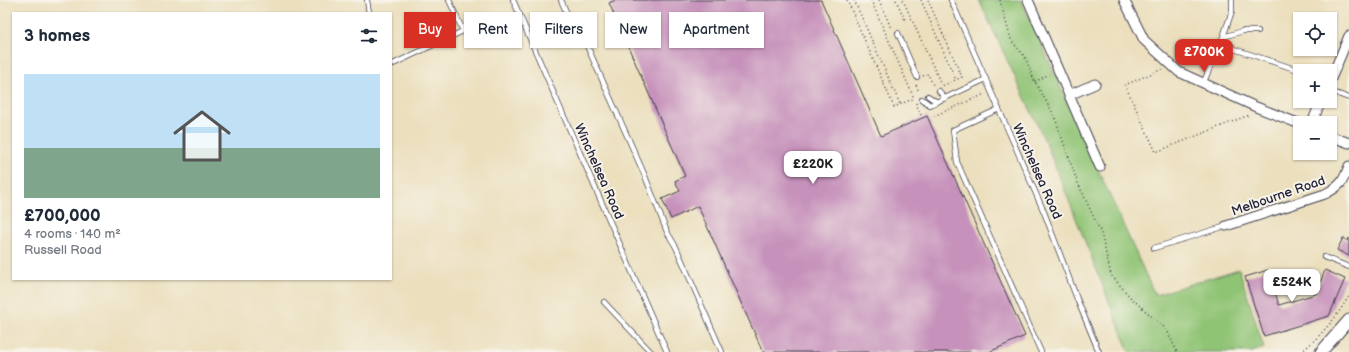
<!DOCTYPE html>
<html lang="en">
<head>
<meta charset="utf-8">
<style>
  :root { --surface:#fff; --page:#f2f2f3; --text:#1f2937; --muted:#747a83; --line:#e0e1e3; --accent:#d93025 }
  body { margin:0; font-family:"Balsamiq Sans",sans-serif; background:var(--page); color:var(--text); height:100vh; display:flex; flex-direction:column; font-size:15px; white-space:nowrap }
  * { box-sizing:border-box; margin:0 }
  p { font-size:13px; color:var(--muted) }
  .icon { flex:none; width:22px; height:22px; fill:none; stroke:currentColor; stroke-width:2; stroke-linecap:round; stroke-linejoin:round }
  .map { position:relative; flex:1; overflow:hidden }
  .sheet { position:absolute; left:12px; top:12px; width:380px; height:268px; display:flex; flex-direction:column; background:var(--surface); border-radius:0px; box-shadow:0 1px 3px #0004 }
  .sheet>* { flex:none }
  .top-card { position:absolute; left:404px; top:12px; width:380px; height:36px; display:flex; gap:8px }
  .fabs { position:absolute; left:1293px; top:12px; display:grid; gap:8px }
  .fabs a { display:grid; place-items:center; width:44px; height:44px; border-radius:0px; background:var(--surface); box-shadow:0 1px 3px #0004; font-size:20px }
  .price { position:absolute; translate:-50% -34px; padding:0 9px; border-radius:8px; background:#fff; color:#222; font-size:13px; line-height:26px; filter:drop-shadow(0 1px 2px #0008) }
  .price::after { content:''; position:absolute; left:50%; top:24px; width:12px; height:9px; margin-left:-6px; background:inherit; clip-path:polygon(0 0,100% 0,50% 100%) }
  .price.on { background:var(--accent); color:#fff }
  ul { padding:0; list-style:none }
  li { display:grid; align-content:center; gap:8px; height:212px; padding:0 12px }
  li+li { border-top:1px solid var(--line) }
  li span { display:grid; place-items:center; height:124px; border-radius:0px; color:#555 }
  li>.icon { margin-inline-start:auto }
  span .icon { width:72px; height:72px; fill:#fffc; stroke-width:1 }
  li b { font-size:17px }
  h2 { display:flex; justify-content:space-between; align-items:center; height:48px; padding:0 12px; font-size:17px }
  .pill { padding:0 14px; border-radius:0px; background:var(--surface); box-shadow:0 1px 3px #0004; font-size:14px; line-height:36px }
  .pill.on { background:var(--accent); color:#fff }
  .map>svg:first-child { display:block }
  .green { fill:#90c475; stroke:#597358 }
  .building { fill:#c691bb }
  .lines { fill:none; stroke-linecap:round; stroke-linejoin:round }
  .service-casing { stroke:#403e4e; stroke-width:6 }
  .minor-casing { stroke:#403e4e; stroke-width:11 }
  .tertiary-casing { stroke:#403e4e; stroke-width:13 }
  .path { stroke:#403e4e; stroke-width:1.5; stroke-dasharray:1 3; stroke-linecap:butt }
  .service { stroke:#fff; stroke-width:4.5 }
  .minor { stroke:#fff; stroke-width:9 }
  .tertiary { stroke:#fff; stroke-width:11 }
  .labels { text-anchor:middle; stroke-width:4; stroke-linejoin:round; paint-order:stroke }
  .street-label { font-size:13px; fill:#22223b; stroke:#f7f3e8 }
</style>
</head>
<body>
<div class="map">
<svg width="1349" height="352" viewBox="0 0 1349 352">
  <rect width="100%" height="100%" fill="#f7f3e8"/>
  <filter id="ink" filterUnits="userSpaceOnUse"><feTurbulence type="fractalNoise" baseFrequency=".025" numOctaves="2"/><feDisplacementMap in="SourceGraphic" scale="8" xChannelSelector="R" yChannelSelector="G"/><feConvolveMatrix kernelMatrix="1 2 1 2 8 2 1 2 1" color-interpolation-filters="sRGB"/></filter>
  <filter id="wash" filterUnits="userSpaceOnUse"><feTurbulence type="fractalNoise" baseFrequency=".012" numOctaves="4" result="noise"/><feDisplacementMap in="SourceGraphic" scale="16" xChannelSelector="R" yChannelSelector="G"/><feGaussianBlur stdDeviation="0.9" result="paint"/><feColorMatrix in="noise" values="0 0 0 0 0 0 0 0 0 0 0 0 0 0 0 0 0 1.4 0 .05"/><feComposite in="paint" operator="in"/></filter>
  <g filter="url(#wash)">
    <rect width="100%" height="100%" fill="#ebdfbd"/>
    <!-- green -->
    <path class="green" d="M 979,0 L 1021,0 L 1155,295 L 1239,269 L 1264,348 L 1252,352 L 1129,352 L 1046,143 Z"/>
    <g id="blocks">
      <!-- building -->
      <g class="building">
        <path d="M 616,0 L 821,0 L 881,136 L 927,116 L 1025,336 L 989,352 L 763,352 L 698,206 L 671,219 L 662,199 L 680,191 L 675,181 L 685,176 L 609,3 Z"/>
        <path d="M 1343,238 L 1348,241 L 1349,238 L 1349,256 L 1337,250 Z"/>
        <path d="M 1268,270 L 1279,305 L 1316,294 L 1325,270 L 1345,279 L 1329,316 L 1264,336 L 1245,277 Z"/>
      </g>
    </g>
  </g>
  <g filter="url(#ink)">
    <use href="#blocks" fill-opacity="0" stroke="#403e4e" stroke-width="1"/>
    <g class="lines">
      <defs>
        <g id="service">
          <path d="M 367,0 L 369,13"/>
          <path d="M 449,0 L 463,31"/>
          <path d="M 513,0 L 667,352"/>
          <path d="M 561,0 L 575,32 L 584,39 L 645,176 L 667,232 L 676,247 L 722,352"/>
          <path d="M 951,0 L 1044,212 L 1077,299 L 1099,352"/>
          <path d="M 1232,0 L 1232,11 L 1223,37 L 1234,49 L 1301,71"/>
          <path d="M 898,33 L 917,77"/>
          <path d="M 391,65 L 463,31 L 491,27 L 520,15"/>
          <path d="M 1203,84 L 1223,37 L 1243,31 L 1258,31"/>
          <path d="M 939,91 L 945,98"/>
          <path d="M 1330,91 L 1349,98"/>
          <path d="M 928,96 L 937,102"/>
          <path d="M 922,99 L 930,105 L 986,79"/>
          <path d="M 999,109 L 953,130 L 957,162 L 1041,352"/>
          <path d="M 1154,248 L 1226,226"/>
          <path d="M 1324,257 L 1349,267"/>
          <path d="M 604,302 L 651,352"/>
        </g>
        <g id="minor">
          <path d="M 1028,0 L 1069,95 L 1095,84"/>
          <path d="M 1124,0 L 1144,40 L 1179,72 L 1256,107 L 1300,124"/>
          <path d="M 1330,81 L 1349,36"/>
          <path d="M 1069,95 L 1100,167"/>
          <path d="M 1312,123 L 1321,101"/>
          <path d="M 1330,136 L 1349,143"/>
          <path d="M 1226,226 L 1325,194 C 1340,186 1343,183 1349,166"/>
        </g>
        <path id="tertiary" d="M 1321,352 L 1349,320"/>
      </defs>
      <!-- service casing -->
      <use href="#service" class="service-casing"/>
      <!-- minor casing -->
      <use href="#minor" class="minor-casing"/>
      <!-- tertiary casing -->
      <use href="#tertiary" class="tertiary-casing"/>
      <!-- path -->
      <g class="path">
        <path d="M 847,0 L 894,107 L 915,98"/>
        <path d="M 854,0 L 900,104"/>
        <path d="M 871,0 L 914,98"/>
        <path d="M 879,0 L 891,28"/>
        <path d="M 896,0 L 906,22"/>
        <path d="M 903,0 L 941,84"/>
        <path d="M 921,0 L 956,80"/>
        <path d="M 928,0 L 962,77 L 942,86"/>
        <path d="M 1000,0 L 1011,40 L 1025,57 L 1035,82 L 1054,115 L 1077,181 L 1101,233 L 1111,275 L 1131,298 L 1167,330 L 1177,352"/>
        <path d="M 1162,69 L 1125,85 L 1156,152 L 1249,115"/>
        <path d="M 923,76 L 928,74 L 934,87"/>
        <path d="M 1035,82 L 1049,74"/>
        <path d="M 916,85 L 919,92"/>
        <path d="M 916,103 L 922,118"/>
        <path d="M 934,116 L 985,94"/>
        <path d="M 1301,352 C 1321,336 1336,318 1349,296"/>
      </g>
      <!-- service -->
      <use href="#service" class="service"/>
      <!-- minor -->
      <use href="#minor" class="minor"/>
      <!-- tertiary -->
      <use href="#tertiary" class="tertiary"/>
    </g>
  </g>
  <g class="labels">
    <!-- street labels -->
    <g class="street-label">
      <text transform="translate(600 171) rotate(66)" y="5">Winchelsea Road</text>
      <text transform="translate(1038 171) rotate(66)" y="5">Winchelsea Road</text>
      <text transform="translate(1278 195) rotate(-19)" y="5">Melbourne Road</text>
    </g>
  </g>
</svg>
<div class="fabs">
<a><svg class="icon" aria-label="locate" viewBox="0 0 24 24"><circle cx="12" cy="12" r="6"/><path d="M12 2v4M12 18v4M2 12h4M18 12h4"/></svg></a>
<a>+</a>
<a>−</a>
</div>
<b class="price on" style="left:1204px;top:73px">£700K</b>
<b class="price" style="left:813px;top:185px">£220K</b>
<b class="price" style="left:1292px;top:303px">£524K</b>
<div class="top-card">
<a class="pill on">Buy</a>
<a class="pill">Rent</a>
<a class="pill">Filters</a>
<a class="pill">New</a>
<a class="pill">Apartment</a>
</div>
<section class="sheet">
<h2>3 homes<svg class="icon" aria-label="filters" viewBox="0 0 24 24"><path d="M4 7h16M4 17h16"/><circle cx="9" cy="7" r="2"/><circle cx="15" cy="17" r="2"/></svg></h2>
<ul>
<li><span style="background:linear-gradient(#bfe0f5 60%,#7fa58c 0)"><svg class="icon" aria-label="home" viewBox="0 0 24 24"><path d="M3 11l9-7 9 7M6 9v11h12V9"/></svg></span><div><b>£700,000</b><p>4 rooms · 140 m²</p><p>Russell Road</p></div></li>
</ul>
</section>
</div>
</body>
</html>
